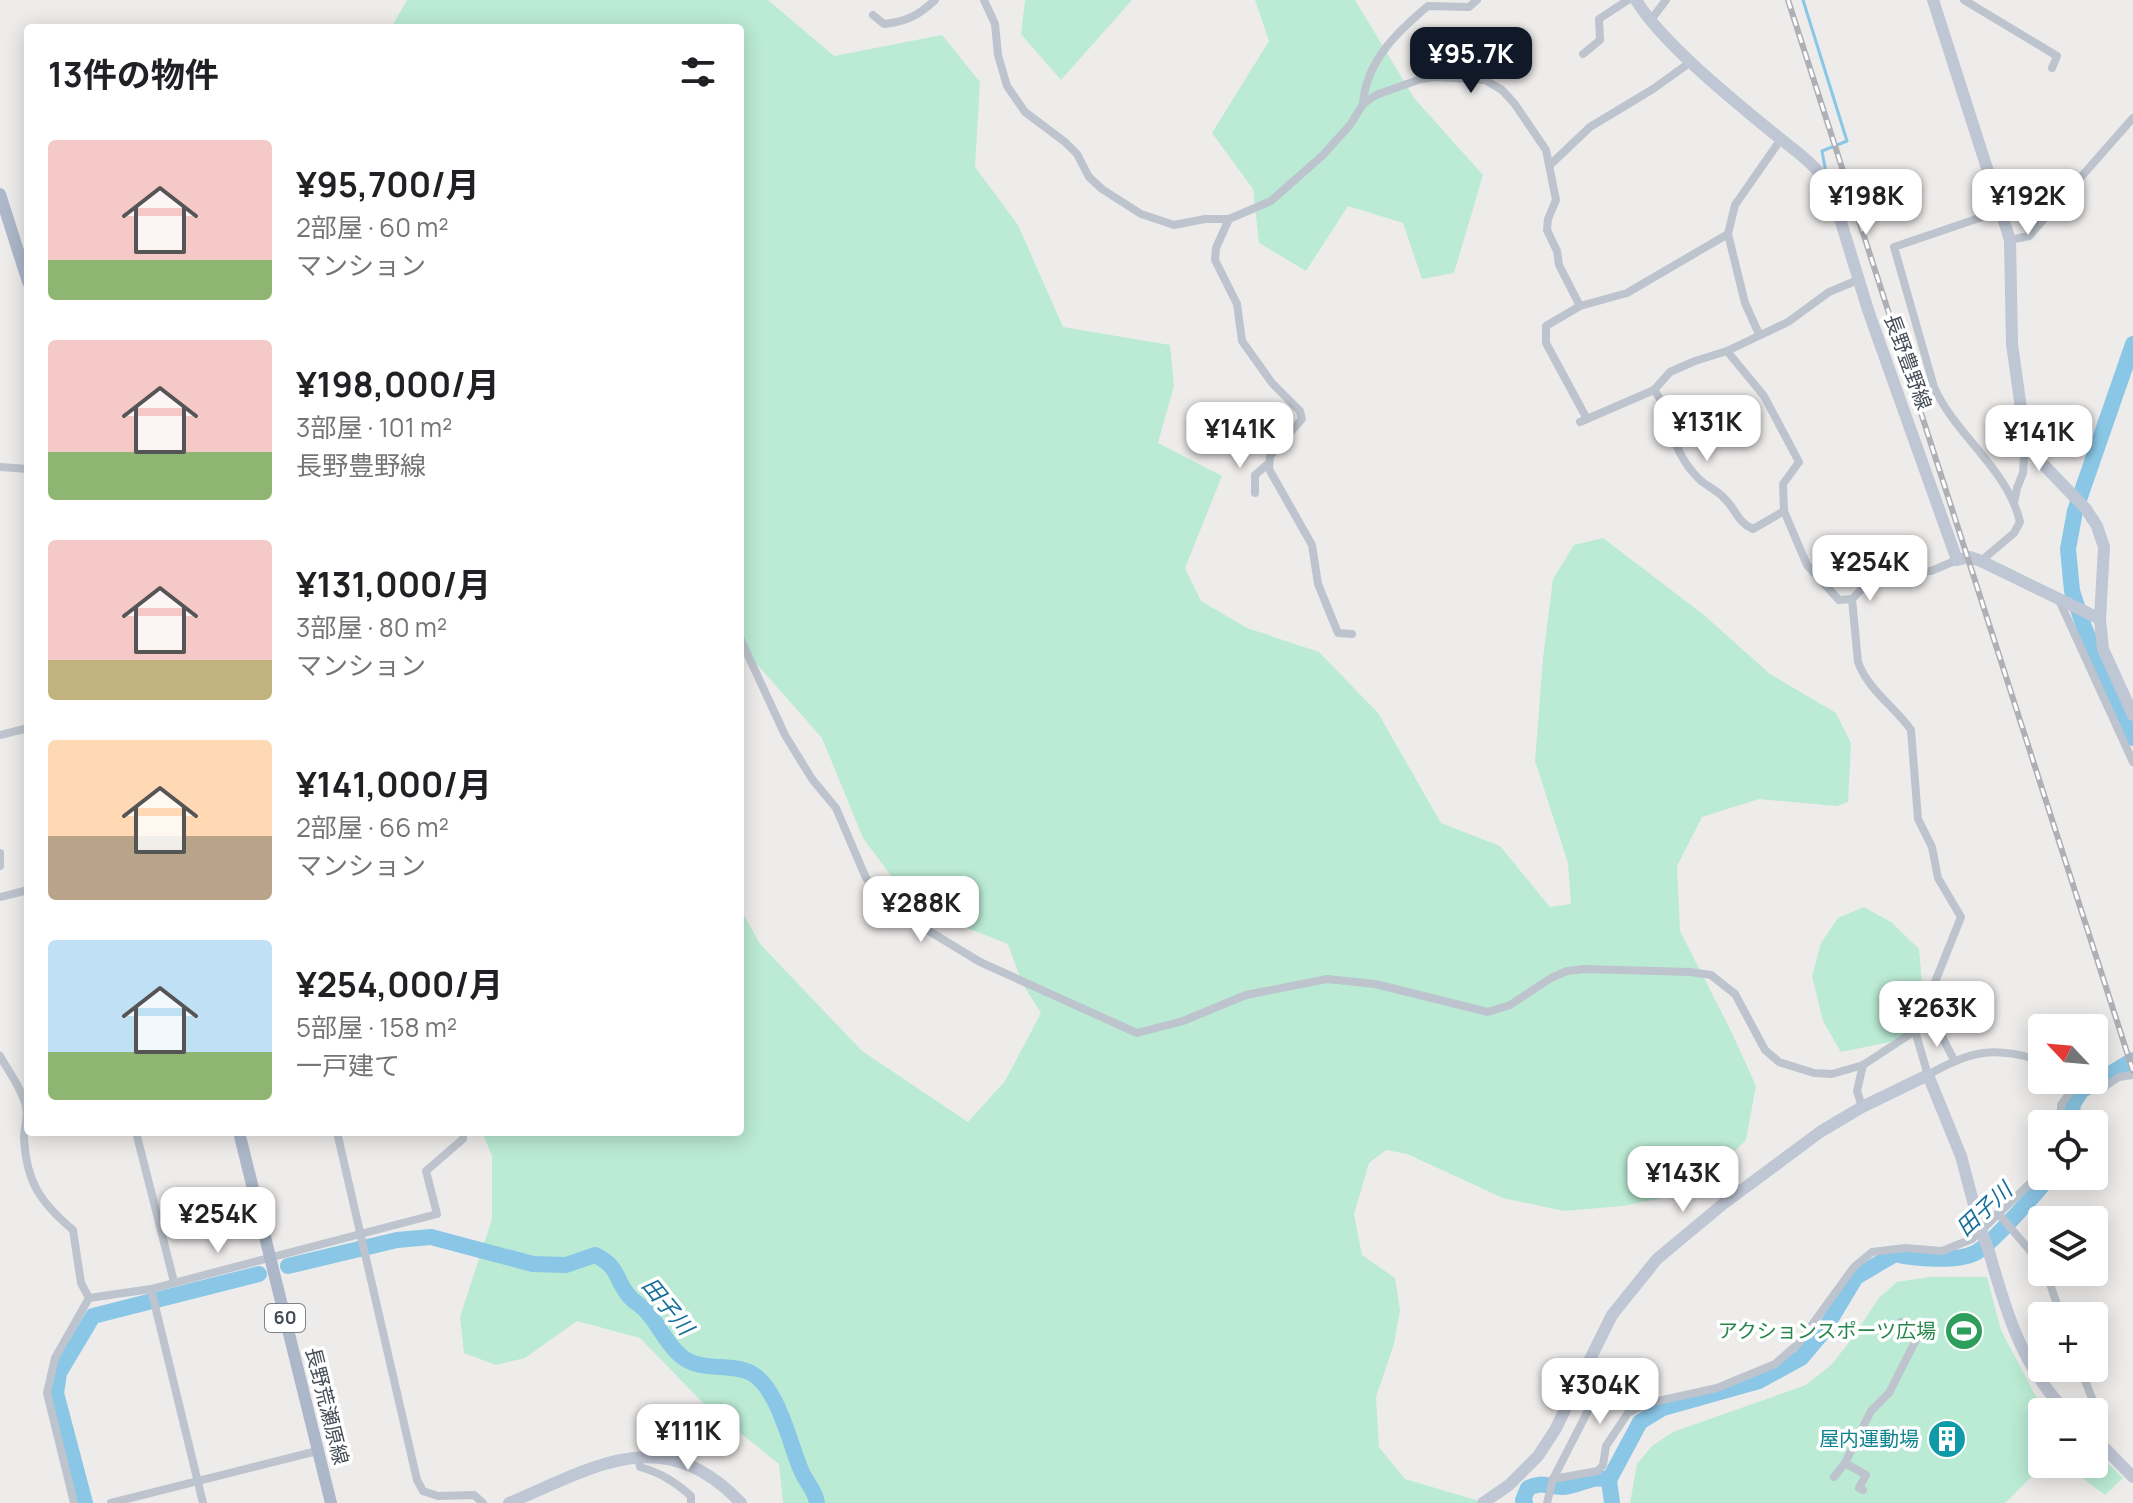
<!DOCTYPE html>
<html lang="ja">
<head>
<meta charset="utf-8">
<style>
  :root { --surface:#fff; --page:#f2f2f2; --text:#202124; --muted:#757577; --accent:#111827 }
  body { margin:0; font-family:Manrope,"Noto Sans JP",sans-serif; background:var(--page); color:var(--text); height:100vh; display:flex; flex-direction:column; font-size:30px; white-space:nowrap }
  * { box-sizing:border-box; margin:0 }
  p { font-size:26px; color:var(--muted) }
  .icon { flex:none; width:44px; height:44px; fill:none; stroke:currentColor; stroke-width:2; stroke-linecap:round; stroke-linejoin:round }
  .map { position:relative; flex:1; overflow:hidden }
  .details { position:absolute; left:24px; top:24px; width:720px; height:1112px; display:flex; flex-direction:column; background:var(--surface); border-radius:8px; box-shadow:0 4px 20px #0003 }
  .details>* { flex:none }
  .needle { width:52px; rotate:296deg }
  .tools { position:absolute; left:2028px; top:1014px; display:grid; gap:16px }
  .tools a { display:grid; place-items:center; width:80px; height:80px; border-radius:8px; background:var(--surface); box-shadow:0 4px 20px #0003; font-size:40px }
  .price { position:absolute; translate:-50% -68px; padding:0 18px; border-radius:16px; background:#fff; color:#222; font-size:26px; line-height:52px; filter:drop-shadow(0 2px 4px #0008) }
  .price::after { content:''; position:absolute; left:50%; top:48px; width:24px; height:18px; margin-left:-12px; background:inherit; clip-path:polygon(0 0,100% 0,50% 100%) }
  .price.selected { background:var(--accent); color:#fff }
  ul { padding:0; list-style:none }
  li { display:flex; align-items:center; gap:24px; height:200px; padding:0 24px }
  li span { display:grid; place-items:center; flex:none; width:224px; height:160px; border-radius:8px; color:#555 }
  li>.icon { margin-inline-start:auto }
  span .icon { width:96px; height:96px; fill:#fffc; stroke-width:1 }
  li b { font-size:34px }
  h2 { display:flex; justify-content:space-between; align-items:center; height:96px; padding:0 24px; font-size:34px }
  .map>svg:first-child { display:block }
  .green { fill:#bbebd4 }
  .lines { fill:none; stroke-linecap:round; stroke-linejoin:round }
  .stream { stroke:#8ac6e5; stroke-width:3 }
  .river { stroke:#8ac6e5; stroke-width:16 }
  .street { stroke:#bdc4cd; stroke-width:8 }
  .secondary { stroke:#bfc6d4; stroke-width:12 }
  .primary { stroke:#acb7c9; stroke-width:12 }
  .rail-casing { stroke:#aeb0b6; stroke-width:6 }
  .rail { stroke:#fff; stroke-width:3; stroke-dasharray:9; stroke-linecap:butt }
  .secondary-bridge { stroke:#bfc6d4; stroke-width:12 }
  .labels { text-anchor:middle; stroke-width:7; stroke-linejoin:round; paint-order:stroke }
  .shield { fill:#fff; stroke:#7d8289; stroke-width:2 }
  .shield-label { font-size:18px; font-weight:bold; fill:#454c57 }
  .street-label { font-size:20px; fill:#454c57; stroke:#fff }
  .leisure-label { font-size:20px; fill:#27864d; stroke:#fff; text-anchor:end }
  .culture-label { font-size:20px; fill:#0d838f; stroke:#fff; text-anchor:end }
  .water-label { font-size:22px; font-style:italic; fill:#146d9b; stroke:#fff }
</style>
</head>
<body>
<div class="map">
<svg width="2133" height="1503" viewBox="0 0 2133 1503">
  <rect width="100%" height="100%" fill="#eeeceb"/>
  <!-- green -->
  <g class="green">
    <path d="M 407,0 L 768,0 L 834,56 L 942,35 L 980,82 L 975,167 L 1018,225 L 1063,327 L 1170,345 L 1174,386 L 1158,443 L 1222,476 L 1185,568 L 1201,601 L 1247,628 L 1319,652 L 1378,713 L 1441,823 L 1500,846 L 1550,907 L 1571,904 L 1568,863 L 1535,761 L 1543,658 L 1553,579 L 1574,545 L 1603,538 L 1704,615 L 1770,674 L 1836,713 L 1851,743 L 1848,802 L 1837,806 L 1759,799 L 1702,817 L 1677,866 L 1680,931 L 1730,1029 L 1756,1086 L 1746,1140 L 1691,1192 L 1623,1206 L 1564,1211 L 1503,1198 L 1407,1154 L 1386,1150 L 1369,1163 L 1354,1214 L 1362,1255 L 1395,1278 L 1400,1310 L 1394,1344 L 1376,1397 L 1379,1447 L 1405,1479 L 1486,1503 L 783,1503 L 779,1464 L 705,1405 L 640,1338 L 577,1321 L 525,1358 L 496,1365 L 464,1353 L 460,1317 L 492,1219 L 492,1156 L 482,1132 L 740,1132 L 740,908 L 760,944 L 862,1051 L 968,1122 L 1005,1081 L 1041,1013 L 1022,983 L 1008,944 L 915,908 L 863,838 L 822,738 L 740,645 L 740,28 L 391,28 Z"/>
    <path d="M 1025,0 L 1132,0 L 1061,80 L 1021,34 Z"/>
    <path d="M 1255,0 L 1355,0 L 1414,98 L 1483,175 L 1454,273 L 1422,279 L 1403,223 L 1348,206 L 1306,271 L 1259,243 L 1253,189 L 1212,133 L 1269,41 Z"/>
    <path d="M 1864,907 L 1891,922 L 1919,949 L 1922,982 L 1914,1037 L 1841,1052 L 1823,1021 L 1812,976 L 1821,943 L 1838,918 Z"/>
    <path d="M 1929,1277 L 1987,1277 L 2001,1330 L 2035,1395 L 2054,1412 L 2042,1412 L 2042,1464 L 2045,1464 L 2005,1503 L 1630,1503 L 1637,1464 L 1652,1446 L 1673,1432 L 1806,1385 L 1831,1365 L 1851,1340 L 1879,1298 L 1897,1282 Z"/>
    <path d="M 2094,1450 L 2123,1478 L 2105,1495 L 2064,1464 L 2094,1464 Z"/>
  </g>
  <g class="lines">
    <!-- stream -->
    <path class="stream" d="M 1803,0 L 1847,141 L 1822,151 L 1826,173"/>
    <!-- river -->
    <g class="river">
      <path d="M 2133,344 L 2075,511 L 2068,549 L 2072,591 L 2084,627 L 2133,738"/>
      <path d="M 2071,1124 L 2073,1104 L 2081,1091 L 2133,1060"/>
      <path d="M 288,1266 L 397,1240 L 431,1237 L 533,1264 L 566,1265 L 595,1255 C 621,1268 613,1277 629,1296 C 634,1302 642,1306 647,1312 C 659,1325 667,1345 681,1356 C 701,1373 730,1362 751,1373 C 778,1387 790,1445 801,1470 C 806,1483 815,1489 817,1503"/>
      <path d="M 1609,1480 L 1640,1422 L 1663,1408 L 1759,1381 L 1801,1358 L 1823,1332 L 1856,1277 L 1895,1254 C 1914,1259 1957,1262 1975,1253 C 1990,1246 2038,1191 2050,1176"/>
      <path d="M 1609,1480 L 1612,1503"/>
      <path d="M 85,1503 L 56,1393 L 59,1373 L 93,1316 L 259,1274"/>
      <path d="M 1525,1503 L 1523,1500 L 1528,1488 C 1541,1481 1548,1487 1562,1487 C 1578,1487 1592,1474 1609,1480"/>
    </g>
    <!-- street -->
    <g class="street">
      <path d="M 984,0 L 995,24 L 998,55 L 1007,86 L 1025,112 L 1065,142 L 1077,154 L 1089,177 L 1102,189 L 1141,214 L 1174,225 L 1205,219 L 1229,219 L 1271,201 L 1323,155 L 1350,125 L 1363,104 L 1376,95 L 1421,79 L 1436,77 L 1485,80 L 1502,90 L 1514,103 L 1546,150 L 1556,200 L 1548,219 L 1547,230 L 1557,251 L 1559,265 L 1580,306 L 1546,326 L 1546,343 L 1587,419"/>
      <path d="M 1964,0 L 2057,56 L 2052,68"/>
      <path d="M 873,15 L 884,24 C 906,22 919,15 935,0"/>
      <path d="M 1650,21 L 1666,0"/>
      <path d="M 1583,54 L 1600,40 L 1599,19 L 1628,0"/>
      <path d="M 1363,104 C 1366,61 1398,31 1428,6 L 1469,7 L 1477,0"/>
      <path d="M 1550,165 L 1590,127 L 1653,89 L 1692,61"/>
      <path d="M 1229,219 L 1216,248 L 1215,260 L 1237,304 L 1242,341 L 1272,383 L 1300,411 L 1302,419 L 1270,456 L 1269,469 L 1312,545 L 1318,584 L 1338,633 L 1352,634"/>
      <path d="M 1728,234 L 1745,303 L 1759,334"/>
      <path d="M 2010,240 L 2029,236 L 2133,118"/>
      <path d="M 1580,306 L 1627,293 L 1728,234 L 1735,205 L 1781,139"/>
      <path d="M 1727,351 L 1764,396 L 1799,462 L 1783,484 L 1784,511 L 1807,565 L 1839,600 L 1852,599"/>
      <path d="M 1654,390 L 1673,418 C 1669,439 1684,464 1699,479 C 1706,486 1717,490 1724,498 C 1736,509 1737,522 1753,529 L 1784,511"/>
      <path d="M 1580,422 L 1654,390 L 1670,372 L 1695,361 L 1727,351 L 1788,322 L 1829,292 L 1858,280"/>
      <path d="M 0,467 L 28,469"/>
      <path d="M 1255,493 L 1255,475 L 1269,463"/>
      <path d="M 2014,503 L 2017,488 L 2023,473 L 2025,439"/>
      <path d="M 1981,561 L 2014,533 L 2020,522 C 2008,469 1955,435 1934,387 L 1894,247 L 2000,211"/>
      <path d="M 2059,600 L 2133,762"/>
      <path d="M 740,638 L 785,735 L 812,779 L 836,808 L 866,878 L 891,908 L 980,962 L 1137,1033 L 1183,1021 L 1246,995 L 1327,979 L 1375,984 L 1488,1012 L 1510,1005 L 1551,978 L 1567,971 L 1585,969 L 1690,972 L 1711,975 L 1735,994 L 1765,1050 L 1779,1062 L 1814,1073 L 1832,1074 L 1863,1065 L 1915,1031 L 1929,1002"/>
      <path d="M 0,735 L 28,728"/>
      <path d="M 0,853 L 0,866"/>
      <path d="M 0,897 L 28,890"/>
      <path d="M 1915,1031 L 1928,1075 C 1971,1050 1995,1046 2042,1061"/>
      <path d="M 0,1056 C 8,1071 23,1090 26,1107 C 28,1118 24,1128 24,1138 C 26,1182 41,1203 73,1230 L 81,1283 L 89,1298"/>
      <path d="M 1954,1060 L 1930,1013 L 1929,997 L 1961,917 L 1938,878 L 1932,847 L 1918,819 L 1911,730 C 1895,707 1868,690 1858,662 L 1852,599 L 1869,582 L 1895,573 L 1931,571 L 1957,560"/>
      <path d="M 2092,1080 L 2104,1087 L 2119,1077 L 2133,1075"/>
      <path d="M 1862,1107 L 1857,1091 L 1863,1065"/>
      <path d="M 2061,1124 L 2061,1105 L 2079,1080"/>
      <path d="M 136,1132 L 174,1282"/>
      <path d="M 337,1132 L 417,1480 L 423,1491 L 438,1496 L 474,1495 L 483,1503"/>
      <path d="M 1998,1213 L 2042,1265"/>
      <path d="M 2046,1272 L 2061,1316"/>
      <path d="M 151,1289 L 203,1503"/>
      <path d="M 2080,1368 L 2101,1421 L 2096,1438"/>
      <path d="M 638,1457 L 640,1467 C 661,1473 675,1482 691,1496 L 691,1503"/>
      <path d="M 1834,1477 L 1845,1463"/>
      <path d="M 1553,1479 L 1598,1471 L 1603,1465 L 1606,1446 L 1628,1413 L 1649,1403 L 1717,1388 L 1775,1364 L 1798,1344 L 1854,1267 L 1872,1252 L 1905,1248 L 1942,1251 L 1972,1239 L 2042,1172"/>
      <path d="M 1863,1490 L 1859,1488 L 1866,1475 L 1845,1463 L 1871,1411 L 1889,1393 L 1920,1332 L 1901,1322"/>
      <path d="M 74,1503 L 47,1393 L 55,1358 L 89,1298 L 151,1289 L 437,1214 L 426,1171 L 463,1139 L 463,1132"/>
      <path d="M 111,1503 L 317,1451"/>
      <path d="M 1547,1503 L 1553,1479 L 1592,1403 L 1591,1391 L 1578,1379"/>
    </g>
    <!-- secondary -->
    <g class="secondary">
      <path d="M 1636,0 C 1661,42 1733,100 1772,132 C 1793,149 1815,164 1830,186 L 1868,310 L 1957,560 L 1970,557 L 1981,561 L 2100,619 L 2103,649 L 2133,715"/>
      <path d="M 1933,0 L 2010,240 L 2012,344 L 2025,437 L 2038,459 L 2086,509 L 2097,526 L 2104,547 L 2100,619"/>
      <path d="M 1989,1252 C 2006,1311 2022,1368 2067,1412"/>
      <path d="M 2094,1437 L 2133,1477"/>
      <path d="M 509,1503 C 595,1467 663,1421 741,1503"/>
      <path d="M 1483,1503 L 1509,1485 L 1538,1456 L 1555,1430 L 1612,1315 L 1657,1259 L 1723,1204 L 1820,1132 L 1862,1107 L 1928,1075 L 1961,1156 L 1979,1224"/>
    </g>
    <!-- primary -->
    <g class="primary">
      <path d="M 0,194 L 28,282"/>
      <path d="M 239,1132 L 331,1503"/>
    </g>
    <defs>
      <path id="rail" d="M 1788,0 L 2133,1071"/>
    </defs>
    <!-- rail casing -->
    <use href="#rail" class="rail-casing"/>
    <!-- rail -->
    <use href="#rail" class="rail"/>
    <!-- secondary-bridge -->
    <path class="secondary-bridge" d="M 1979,1224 L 1989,1252"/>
  </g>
  <!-- icons -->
  <defs>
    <symbol id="stadium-disc" viewBox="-11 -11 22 22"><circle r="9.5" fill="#2e9e5b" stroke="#fff"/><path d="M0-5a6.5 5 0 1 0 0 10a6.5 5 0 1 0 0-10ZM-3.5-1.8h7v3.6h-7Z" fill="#fff"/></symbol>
    <symbol id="building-disc" viewBox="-11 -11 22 22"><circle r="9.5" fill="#0f9aa8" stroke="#fff"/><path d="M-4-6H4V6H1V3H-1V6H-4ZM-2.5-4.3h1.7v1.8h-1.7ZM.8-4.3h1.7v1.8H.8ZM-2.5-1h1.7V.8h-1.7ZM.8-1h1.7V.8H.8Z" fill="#fff"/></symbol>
  </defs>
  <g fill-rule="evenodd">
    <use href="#stadium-disc" x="1942" y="1309" width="44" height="44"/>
    <use href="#building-disc" x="1925" y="1417" width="44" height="44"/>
  </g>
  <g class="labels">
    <!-- shield labels -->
    <rect class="shield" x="265" y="1304" width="40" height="28" rx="6"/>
    <g class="shield-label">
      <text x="285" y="1324">60</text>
    </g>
    <!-- street labels -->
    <g class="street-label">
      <text transform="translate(1908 362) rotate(70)" y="7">長野豊野線</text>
      <text transform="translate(327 1406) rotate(76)" y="7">長野荒瀬原線</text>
    </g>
    <!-- leisure labels -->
    <g class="leisure-label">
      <text x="1936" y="1338">アクションスポーツ広場</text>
    </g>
    <!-- culture labels -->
    <g class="culture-label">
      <text x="1919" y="1446">屋内運動場</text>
    </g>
    <!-- water labels -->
    <g class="water-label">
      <text transform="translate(1984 1209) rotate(-43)" y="8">田子川</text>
      <text transform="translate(668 1306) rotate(51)" y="8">田子川</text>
    </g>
  </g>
</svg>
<div class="tools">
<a><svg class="needle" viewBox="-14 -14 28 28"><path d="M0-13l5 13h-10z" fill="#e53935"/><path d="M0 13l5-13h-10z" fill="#757577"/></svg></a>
<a><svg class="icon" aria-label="locate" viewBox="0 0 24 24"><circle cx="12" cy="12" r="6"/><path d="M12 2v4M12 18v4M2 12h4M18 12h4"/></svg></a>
<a><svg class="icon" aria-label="layers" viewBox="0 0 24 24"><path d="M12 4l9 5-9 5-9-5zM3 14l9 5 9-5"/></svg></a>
<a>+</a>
<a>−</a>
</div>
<b class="price selected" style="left:1471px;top:95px">¥95.7K</b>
<b class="price" style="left:1866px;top:237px">¥198K</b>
<b class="price" style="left:2028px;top:237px">¥192K</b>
<b class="price" style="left:1707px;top:463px">¥131K</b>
<b class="price" style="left:1240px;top:470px">¥141K</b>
<b class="price" style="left:2039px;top:473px">¥141K</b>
<b class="price" style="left:1870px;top:603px">¥254K</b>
<b class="price" style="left:921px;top:944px">¥288K</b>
<b class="price" style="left:1937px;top:1049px">¥263K</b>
<b class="price" style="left:1683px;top:1214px">¥143K</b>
<b class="price" style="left:218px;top:1255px">¥254K</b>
<b class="price" style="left:1600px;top:1426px">¥304K</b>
<b class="price" style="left:688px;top:1472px">¥111K</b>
<section class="details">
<h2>13件の物件<svg class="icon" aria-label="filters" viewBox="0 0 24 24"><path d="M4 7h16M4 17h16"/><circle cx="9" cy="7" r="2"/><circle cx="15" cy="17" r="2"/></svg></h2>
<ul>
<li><span style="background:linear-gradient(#f6c9c9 75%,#8fb573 0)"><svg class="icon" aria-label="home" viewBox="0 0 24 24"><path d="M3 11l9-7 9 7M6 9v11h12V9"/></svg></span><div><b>¥95,700/月</b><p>2部屋 · 60 m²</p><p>マンション</p></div></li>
<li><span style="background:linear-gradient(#f6c9c9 70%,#8fb573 0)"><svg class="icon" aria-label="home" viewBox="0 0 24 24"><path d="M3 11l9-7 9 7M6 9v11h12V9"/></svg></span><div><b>¥198,000/月</b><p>3部屋 · 101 m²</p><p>長野豊野線</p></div></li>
<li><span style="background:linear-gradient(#f6c9c9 75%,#c2b280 0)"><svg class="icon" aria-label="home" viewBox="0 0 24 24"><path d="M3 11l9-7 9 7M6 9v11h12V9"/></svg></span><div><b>¥131,000/月</b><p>3部屋 · 80 m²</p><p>マンション</p></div></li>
<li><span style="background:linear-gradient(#ffd9b3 60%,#b9a48a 0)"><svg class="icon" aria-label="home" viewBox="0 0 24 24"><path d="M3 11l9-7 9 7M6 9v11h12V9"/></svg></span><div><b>¥141,000/月</b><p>2部屋 · 66 m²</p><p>マンション</p></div></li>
<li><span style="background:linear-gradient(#bfe0f5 70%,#8fb573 0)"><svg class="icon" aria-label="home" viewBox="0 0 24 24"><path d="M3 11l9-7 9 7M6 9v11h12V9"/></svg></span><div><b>¥254,000/月</b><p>5部屋 · 158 m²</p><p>一戸建て</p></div></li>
</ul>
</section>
</div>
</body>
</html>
